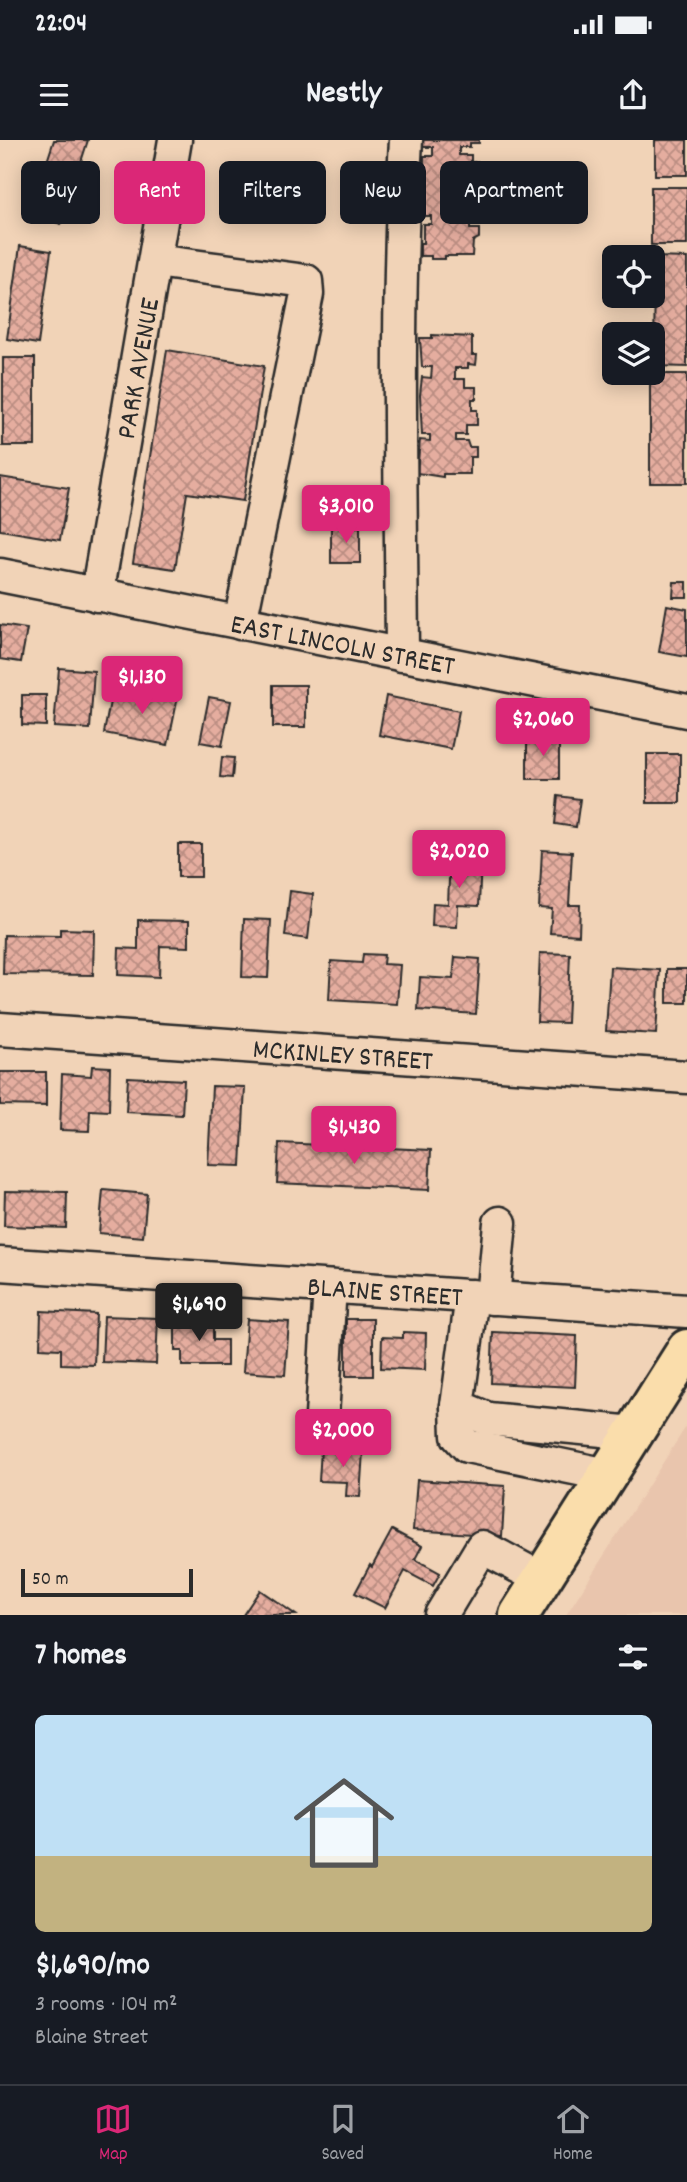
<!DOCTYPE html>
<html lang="en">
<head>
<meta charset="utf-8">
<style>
  :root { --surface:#171b24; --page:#242831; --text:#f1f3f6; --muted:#9ea1a6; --line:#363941; --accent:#db2777 }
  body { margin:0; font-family:Dekko,sans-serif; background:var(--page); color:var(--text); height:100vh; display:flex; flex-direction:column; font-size:26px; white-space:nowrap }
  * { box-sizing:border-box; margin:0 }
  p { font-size:23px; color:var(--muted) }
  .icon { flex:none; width:38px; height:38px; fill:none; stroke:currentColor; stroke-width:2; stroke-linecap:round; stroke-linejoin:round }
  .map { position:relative; height:1475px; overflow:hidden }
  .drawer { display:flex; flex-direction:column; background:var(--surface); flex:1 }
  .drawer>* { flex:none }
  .guide { position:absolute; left:21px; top:21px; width:646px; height:63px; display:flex; gap:14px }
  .controls { position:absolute; left:602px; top:105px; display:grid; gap:14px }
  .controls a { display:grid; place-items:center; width:63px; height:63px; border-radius:10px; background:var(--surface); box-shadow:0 4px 18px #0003; font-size:35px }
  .scale { position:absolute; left:21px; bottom:18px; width:172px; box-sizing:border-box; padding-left:7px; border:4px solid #2b2b2b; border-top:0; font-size:19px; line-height:24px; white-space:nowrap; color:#2b2b2b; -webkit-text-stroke:5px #f1d3b7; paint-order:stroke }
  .price { position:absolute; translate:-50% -60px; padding:0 16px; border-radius:7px; background:var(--accent); color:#fff; font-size:23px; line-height:46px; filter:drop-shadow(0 2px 4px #0008) }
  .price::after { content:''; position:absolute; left:50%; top:42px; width:21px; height:16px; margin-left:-10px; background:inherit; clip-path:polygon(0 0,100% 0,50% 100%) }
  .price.selected { background:#222; color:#fff }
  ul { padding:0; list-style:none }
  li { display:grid; align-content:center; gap:14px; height:371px; padding:0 35px }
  li span { display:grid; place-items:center; height:217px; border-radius:10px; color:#555 }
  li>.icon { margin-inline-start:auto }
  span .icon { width:126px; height:126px; fill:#fffc; stroke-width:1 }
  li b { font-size:30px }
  h2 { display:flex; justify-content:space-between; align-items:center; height:84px; padding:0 35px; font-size:30px }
  .pill { padding:0 24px; border-radius:10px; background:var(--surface); box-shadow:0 4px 18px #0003; font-size:24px; line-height:63px }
  .pill.selected { background:var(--accent); color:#fff }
  .status { display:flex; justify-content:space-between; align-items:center; height:49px; padding:0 35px; background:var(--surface); direction:ltr }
  .status svg { height:19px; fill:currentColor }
  header { display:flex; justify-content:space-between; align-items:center; height:91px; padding:0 35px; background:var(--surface); font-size:32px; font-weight:800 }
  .tabs { display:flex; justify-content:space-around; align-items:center; height:98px; border-top:2px solid var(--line); background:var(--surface); font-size:19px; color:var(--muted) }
  .tabs a { display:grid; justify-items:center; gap:4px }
  .tabs .selected { color:var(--accent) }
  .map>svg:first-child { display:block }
  .built { fill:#e9c5ad }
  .building { fill:url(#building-cross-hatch); stroke:#2b2b2b; stroke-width:2 }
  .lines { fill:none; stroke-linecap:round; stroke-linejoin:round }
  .minor-casing { stroke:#2b2b2b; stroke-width:37 }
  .major-casing { stroke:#2b2b2b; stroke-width:44 }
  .minor { stroke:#f1d3b7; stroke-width:32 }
  .major { stroke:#faddab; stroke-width:38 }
  .labels { text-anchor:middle; stroke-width:6; stroke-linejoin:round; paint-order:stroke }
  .street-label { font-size:28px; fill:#2b2b2b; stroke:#f1d3b7 }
</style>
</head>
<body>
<div class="status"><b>22:04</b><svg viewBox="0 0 49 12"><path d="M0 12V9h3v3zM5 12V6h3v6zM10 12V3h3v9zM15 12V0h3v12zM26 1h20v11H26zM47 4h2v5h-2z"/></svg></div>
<header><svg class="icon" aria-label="menu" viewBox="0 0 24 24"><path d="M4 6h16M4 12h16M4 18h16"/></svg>Nestly<svg class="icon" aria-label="share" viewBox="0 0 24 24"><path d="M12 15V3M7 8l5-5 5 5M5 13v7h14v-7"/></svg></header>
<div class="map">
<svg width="687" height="1475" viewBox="0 0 687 1475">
  <defs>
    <pattern id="building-cross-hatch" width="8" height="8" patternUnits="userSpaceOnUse" patternTransform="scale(1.75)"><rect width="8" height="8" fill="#e5ad9f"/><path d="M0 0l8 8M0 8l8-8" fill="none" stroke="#ba8d82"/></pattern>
  </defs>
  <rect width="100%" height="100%" fill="#f1d3b7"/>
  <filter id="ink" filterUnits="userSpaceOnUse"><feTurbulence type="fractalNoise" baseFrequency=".0143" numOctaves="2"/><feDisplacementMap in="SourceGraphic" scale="14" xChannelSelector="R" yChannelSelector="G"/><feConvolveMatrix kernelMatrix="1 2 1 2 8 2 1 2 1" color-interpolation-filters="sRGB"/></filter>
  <g filter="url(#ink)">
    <!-- built -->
    <path class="built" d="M 687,1285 L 687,1475 L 566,1475 Z"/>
    <!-- building -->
    <g class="building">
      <path d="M 54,0 L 88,0 L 61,84 L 30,74 Z"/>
      <path d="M 423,0 L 479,0 L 479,3 L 470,3 L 470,7 L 459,7 L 459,15 L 471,15 L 471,22 L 481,22 L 481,32 L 475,32 L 475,58 L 480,58 L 480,72 L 472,72 L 472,78 L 459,78 L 459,83 L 470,83 L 470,89 L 479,89 L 479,98 L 473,101 L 472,116 L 445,116 L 445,119 L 431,119 L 431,116 L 420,116 L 420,103 L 423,103 L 423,84 L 431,84 L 431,76 L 424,76 L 424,16 L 433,16 L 433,7 L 423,7 Z"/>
      <rect x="655" y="0" width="32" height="35"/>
      <rect x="651" y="47" width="36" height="58"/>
      <path d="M 20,106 L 51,111 L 38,204 L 7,199 Z"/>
      <path d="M 655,117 L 687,118 L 687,227 L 654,226 Z"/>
      <path d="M 432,195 L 472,197 L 472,215 L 477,215 L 476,225 L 468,224 L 468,228 L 455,228 L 455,239 L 465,239 L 465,247 L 476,247 L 476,259 L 472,259 L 472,270 L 477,270 L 477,285 L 466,285 L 466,295 L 456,295 L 456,301 L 467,301 L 469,307 L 476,307 L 476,317 L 470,317 L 470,334 L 443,334 L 443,337 L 417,333 L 420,300 L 430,301 L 430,295 L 422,295 L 420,255 L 422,237 L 431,238 L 432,227 L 422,227 L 420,198 L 432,198 Z"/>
      <path d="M 167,210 L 264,226 L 243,361 L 187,353 L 175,429 L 133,423 Z"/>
      <rect x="3" y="218" width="32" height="88"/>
      <rect x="650" y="234" width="37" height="109"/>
      <path d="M 0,337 L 69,348 L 60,400 L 0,390 Z"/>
      <path d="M 346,351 L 354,351 L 354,382 L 336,382 L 336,363 L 346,363 Z"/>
      <rect x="331" y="387" width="29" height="36"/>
      <path d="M 674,442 L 687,442 L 687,457 L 673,457 Z"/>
      <path d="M 667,465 L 687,469 L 687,517 L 659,512 Z"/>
      <path d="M 0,485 L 27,489 L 21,522 L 0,519 Z"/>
      <path d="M 59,528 L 94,531 L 90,589 L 54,587 Z"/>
      <rect x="273" y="545" width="33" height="42"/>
      <path d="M 159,548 L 179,552 L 168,605 L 104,593 L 112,551 L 156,559 Z"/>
      <path d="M 22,555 L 46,555 L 46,586 L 22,585 Z"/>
      <path d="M 386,556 L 459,571 L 451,609 L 379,595 Z"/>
      <path d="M 209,557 L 231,561 L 222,606 L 200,602 Z"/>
      <rect x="527" y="597" width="32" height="42"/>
      <rect x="647" y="614" width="33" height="49"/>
      <path d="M 222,617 L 234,618 L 232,638 L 220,637 Z"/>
      <path d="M 558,656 L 580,659 L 576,687 L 555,684 Z"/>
      <rect x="178" y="704" width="23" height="33"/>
      <path d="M 542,710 L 572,712 L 569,765 L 580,765 L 579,795 L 550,793 L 552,769 L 539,768 Z"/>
      <path d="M 450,716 L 481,718 L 479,766 L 458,765 L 457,787 L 432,786 L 433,763 L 448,764 Z"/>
      <path d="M 290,751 L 313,754 L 308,799 L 285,796 Z"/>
      <path d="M 244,779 L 271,780 L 268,838 L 242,837 Z"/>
      <path d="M 138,780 L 189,781 L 189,807 L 160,806 L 159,837 L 118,835 L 119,808 L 138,809 Z"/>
      <path d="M 60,789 L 94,790 L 93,835 L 3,834 L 4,795 L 60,796 Z"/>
      <path d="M 540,813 L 570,814 L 567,883 L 537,882 Z"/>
      <path d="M 363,814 L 384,815 L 383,824 L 400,825 L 397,864 L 329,860 L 331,821 L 362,823 Z"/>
      <path d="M 455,817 L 480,819 L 476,874 L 418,870 L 420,837 L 453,839 Z"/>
      <path d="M 610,827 L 660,830 L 656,894 L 606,891 Z"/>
      <rect x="667" y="829" width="20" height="34"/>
      <path d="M 92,926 L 110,927 L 109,971 L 90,970 L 89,991 L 60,990 L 62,934 L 91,936 Z"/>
      <path d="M 0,932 L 46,932 L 46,966 L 0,965 Z"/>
      <path d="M 128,937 L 184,940 L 182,975 L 126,972 Z"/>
      <path d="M 212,946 L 245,947 L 241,1026 L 208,1025 Z"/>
      <path d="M 279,1003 L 431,1010 L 429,1050 L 277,1043 Z"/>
      <path d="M 103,1050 L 147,1054 L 143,1097 L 99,1093 Z"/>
      <path d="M 5,1051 L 67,1052 L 66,1088 L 4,1086 Z"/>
      <path d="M 41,1171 L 96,1174 L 94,1225 L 61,1224 L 61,1209 L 40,1208 Z"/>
      <path d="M 104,1176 L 158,1178 L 156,1224 L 102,1222 Z"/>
      <path d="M 175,1178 L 213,1179 L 213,1200 L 227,1200 L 227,1226 L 182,1226 L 182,1211 L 175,1211 Z"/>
      <path d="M 247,1179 L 289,1182 L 285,1235 L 243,1232 Z"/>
      <rect x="346" y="1179" width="27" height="57"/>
      <path d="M 403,1192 L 426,1193 L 425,1230 L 381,1228 L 382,1197 L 403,1198 Z"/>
      <path d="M 493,1192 L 577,1196 L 575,1247 L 491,1243 Z"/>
      <path d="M 321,1309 L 363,1311 L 360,1357 L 346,1356 L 347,1342 L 319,1341 Z"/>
      <path d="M 417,1340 L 505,1346 L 502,1396 L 413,1390 Z"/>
      <path d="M 392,1390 L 422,1406 L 415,1419 L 440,1433 L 433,1446 L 405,1431 L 385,1468 L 355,1453 L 370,1425 L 372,1427 Z"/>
      <path d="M 260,1450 L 296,1475 L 243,1475 Z"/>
    </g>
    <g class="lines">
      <defs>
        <g id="minor">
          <path d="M 155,121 L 306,141 L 307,154 L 240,483"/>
          <path d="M 0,435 L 687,571"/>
          <path d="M 97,455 L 175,0"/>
          <path d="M 402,515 C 401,344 396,171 406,0"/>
          <path d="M 0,889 L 687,937"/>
          <path d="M 0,1124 L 687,1171"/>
          <path d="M 472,1156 L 457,1266 L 488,1279 L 634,1293"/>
          <path d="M 493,1158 L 500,1083"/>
          <path d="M 457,1266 L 458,1296 L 467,1306 L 608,1335"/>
          <path d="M 321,1292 L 330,1147"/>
          <path d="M 441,1475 L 482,1407 L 542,1439"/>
        </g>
        <path id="major" d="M 519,1475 L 687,1209"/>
      </defs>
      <!-- minor casing -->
      <use href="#minor" class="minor-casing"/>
      <!-- major casing -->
      <use href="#major" class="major-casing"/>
      <!-- minor -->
      <use href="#minor" class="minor"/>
      <!-- major -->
      <use href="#major" class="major"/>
    </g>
  </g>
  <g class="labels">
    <!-- street labels -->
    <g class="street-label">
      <text transform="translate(136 228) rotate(-80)" y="10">PARK AVENUE</text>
      <text transform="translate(343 503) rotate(11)" y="10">EAST LINCOLN STREET</text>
      <text transform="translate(343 913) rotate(4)" y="10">MCKINLEY STREET</text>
      <text transform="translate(385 1150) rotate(4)" y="10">BLAINE STREET</text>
    </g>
  </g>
</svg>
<div class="controls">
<a><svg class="icon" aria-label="locate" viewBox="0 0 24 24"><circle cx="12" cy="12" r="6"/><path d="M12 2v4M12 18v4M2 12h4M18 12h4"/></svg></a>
<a><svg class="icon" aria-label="layers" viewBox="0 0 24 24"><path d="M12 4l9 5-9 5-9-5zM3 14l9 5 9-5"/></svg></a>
</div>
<div class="scale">50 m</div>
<b class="price" style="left:346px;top:405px">$3,010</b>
<b class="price" style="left:142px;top:576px">$1,130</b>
<b class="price" style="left:543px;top:618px">$2,060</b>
<b class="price" style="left:459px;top:750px">$2,020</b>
<b class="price" style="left:354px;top:1026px">$1,430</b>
<b class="price selected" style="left:199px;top:1203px">$1,690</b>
<b class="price" style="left:343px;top:1329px">$2,000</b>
<div class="guide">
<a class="pill">Buy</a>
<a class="pill selected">Rent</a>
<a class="pill">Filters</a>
<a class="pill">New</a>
<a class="pill">Apartment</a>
</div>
</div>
<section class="drawer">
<h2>7 homes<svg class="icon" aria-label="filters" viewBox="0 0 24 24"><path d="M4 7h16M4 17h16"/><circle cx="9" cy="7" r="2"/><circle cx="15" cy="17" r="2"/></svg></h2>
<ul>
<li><span style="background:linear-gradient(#bfe0f5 65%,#c2b280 0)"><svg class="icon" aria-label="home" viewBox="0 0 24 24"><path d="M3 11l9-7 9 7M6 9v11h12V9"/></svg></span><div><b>$1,690/mo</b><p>3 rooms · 104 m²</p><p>Blaine Street</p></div></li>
</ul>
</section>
<nav class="tabs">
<a class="selected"><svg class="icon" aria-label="map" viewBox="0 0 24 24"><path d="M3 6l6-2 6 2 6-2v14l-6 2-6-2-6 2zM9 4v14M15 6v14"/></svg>Map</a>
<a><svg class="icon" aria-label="saved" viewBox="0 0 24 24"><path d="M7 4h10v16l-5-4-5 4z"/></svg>Saved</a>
<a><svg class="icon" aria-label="home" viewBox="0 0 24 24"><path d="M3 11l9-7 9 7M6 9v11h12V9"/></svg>Home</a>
</nav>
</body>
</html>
